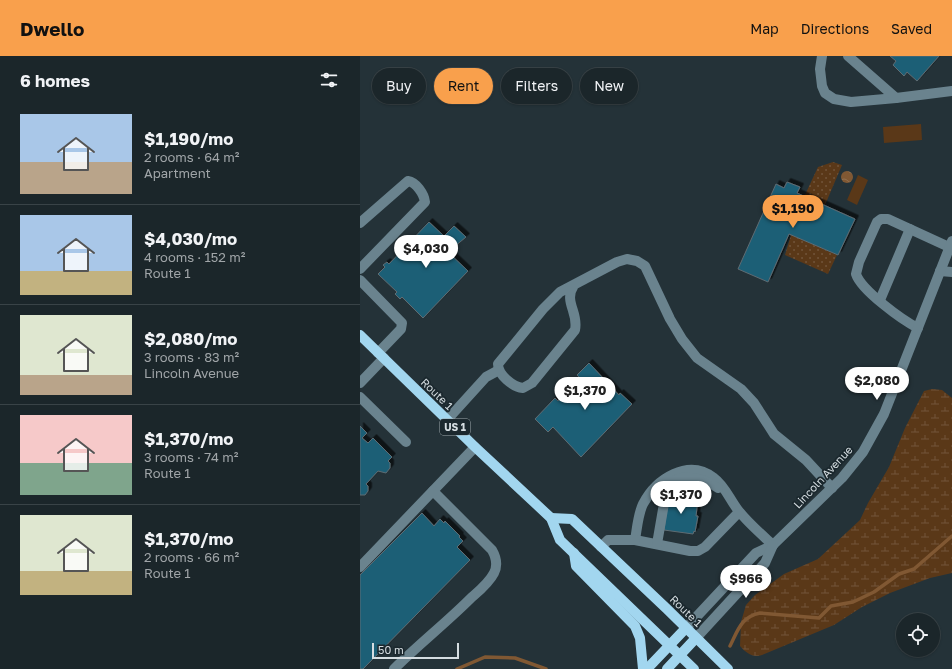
<!DOCTYPE html>
<html lang="en">
<head>
<meta charset="utf-8">
<style>
  :root { --surface:#1b262a; --page:#242e32; --text:#f1f3f6; --muted:#a0a5a8; --line:#394347; --accent:#f9a04c }
  body { margin:0; font-family:"Golos Text",sans-serif; background:var(--page); color:var(--text); height:100vh; display:flex; flex-direction:column; font-size:15px; white-space:nowrap }
  * { box-sizing:border-box; margin:0 }
  p { font-size:13px; color:var(--muted) }
  .icon { flex:none; width:22px; height:22px; fill:none; stroke:currentColor; stroke-width:2; stroke-linecap:round; stroke-linejoin:round }
  .map { position:relative; flex:1; overflow:hidden }
  .panel { display:flex; flex-direction:column; background:var(--surface); width:360px }
  .panel>* { flex:none }
  .hud { position:absolute; left:12px; top:12px; width:380px; height:36px; display:flex; gap:8px }
  .buttons { position:absolute; left:536px; top:557px; display:grid; gap:8px }
  .buttons a { display:grid; place-items:center; width:44px; height:44px; border-radius:50%; background:var(--surface); box-shadow:0 1px 3px #0004,0 0 0 1px var(--line); font-size:20px }
  .scale { position:absolute; left:12px; bottom:10px; width:87px; box-sizing:border-box; padding-left:4px; border:2px solid #d5dde1; border-top:0; font-size:11px; line-height:14px; white-space:nowrap; color:#d5dde1; -webkit-text-stroke:3px #1b282e; paint-order:stroke }
  .price { position:absolute; translate:-50% -34px; padding:0 9px; border-radius:14px; background:#fff; color:#222; font-size:13px; line-height:26px; filter:drop-shadow(0 1px 2px #0008) }
  .price::after { content:''; position:absolute; left:50%; top:24px; width:12px; height:9px; margin-left:-6px; background:inherit; clip-path:polygon(0 0,100% 0,50% 100%) }
  .price.active { background:var(--accent); color:#111 }
  ul { padding:0; list-style:none }
  li { display:flex; align-items:center; gap:12px; height:100px; padding:0 20px }
  li+li { border-top:1px solid var(--line) }
  li span { display:grid; place-items:center; flex:none; width:112px; height:80px; border-radius:0px; color:#555 }
  li>.icon { margin-inline-start:auto }
  span .icon { width:48px; height:48px; fill:#fffc; stroke-width:1 }
  li b { font-size:17px }
  h2 { display:flex; justify-content:space-between; align-items:center; height:48px; padding:0 20px; font-size:17px }
  .tag { padding:0 14px; border-radius:18px; background:var(--surface); box-shadow:0 1px 3px #0004,0 0 0 1px var(--line); font-size:14px; line-height:36px }
  .tag.active { background:var(--accent); color:#111 }
  header { display:flex; align-items:center; gap:24px; box-sizing:border-box; height:56px; padding:0 20px; background:var(--accent); color:#111 }
  header strong { font-size:19px }
  nav { display:flex; gap:22px; margin-inline-start:auto; font-size:14px }
  main { display:flex; flex:1; min-height:0 }
  .map>svg:first-child { display:block }
  .green { fill:url(#green-dots) }
  .wetland { fill:url(#wetland-marsh) }
  .pitch { fill:#5a3818 }
  .water { fill:url(#water-waves) }
  .lines { fill:none; stroke-linecap:round; stroke-linejoin:round }
  .stream { stroke:#805833; stroke-width:3.5 }
  .building { fill:#1e5e76; stroke:#5e6c73; filter:url(#shadow) }
  .minor { stroke:#6a838e; stroke-width:10 }
  .major { stroke:#a2d6ef; stroke-width:10 }
  .labels { text-anchor:middle; stroke-width:3.5; stroke-linejoin:round; paint-order:stroke }
  .shield { fill:#1b282e; stroke:#9da7ab; stroke-width:1 }
  .shield-label { font-size:10px; font-weight:bold; fill:#d5dde1 }
  .street-label { font-size:11px; fill:#d5dde1; stroke:#1b282e }
</style>
</head>
<body>
<header>
<strong>Dwello</strong>
<nav><a>Map</a><a>Directions</a><a>Saved</a></nav>
</header>
<main>
<section class="panel">
<h2>6 homes<svg class="icon" aria-label="filters" viewBox="0 0 24 24"><path d="M4 7h16M4 17h16"/><circle cx="9" cy="7" r="2"/><circle cx="15" cy="17" r="2"/></svg></h2>
<ul>
<li><span style="background:linear-gradient(#a9c7e8 60%,#b9a48a 0)"><svg class="icon" aria-label="home" viewBox="0 0 24 24"><path d="M3 11l9-7 9 7M6 9v11h12V9"/></svg></span><div><b>$1,190/mo</b><p>2 rooms · 64 m²</p><p>Apartment</p></div></li>
<li><span style="background:linear-gradient(#a9c7e8 70%,#c2b280 0)"><svg class="icon" aria-label="home" viewBox="0 0 24 24"><path d="M3 11l9-7 9 7M6 9v11h12V9"/></svg></span><div><b>$4,030/mo</b><p>4 rooms · 152 m²</p><p>Route 1</p></div></li>
<li><span style="background:linear-gradient(#dfe7d0 75%,#b9a48a 0)"><svg class="icon" aria-label="home" viewBox="0 0 24 24"><path d="M3 11l9-7 9 7M6 9v11h12V9"/></svg></span><div><b>$2,080/mo</b><p>3 rooms · 83 m²</p><p>Lincoln Avenue</p></div></li>
<li><span style="background:linear-gradient(#f6c9c9 60%,#7fa58c 0)"><svg class="icon" aria-label="home" viewBox="0 0 24 24"><path d="M3 11l9-7 9 7M6 9v11h12V9"/></svg></span><div><b>$1,370/mo</b><p>3 rooms · 74 m²</p><p>Route 1</p></div></li>
<li><span style="background:linear-gradient(#dfe7d0 70%,#c2b280 0)"><svg class="icon" aria-label="home" viewBox="0 0 24 24"><path d="M3 11l9-7 9 7M6 9v11h12V9"/></svg></span><div><b>$1,370/mo</b><p>2 rooms · 66 m²</p><p>Route 1</p></div></li>
</ul>
</section>
<div class="map">
<svg width="592" height="613" viewBox="0 0 592 613">
  <defs>
    <pattern id="green-dots" width="8" height="8" patternUnits="userSpaceOnUse"><rect width="8" height="8" fill="#5a3818"/><path d="M2 2h.1M6 6h.1" fill="none" stroke="#715439" stroke-width="1.8" stroke-linecap="round"/></pattern>
    <pattern id="wetland-marsh" width="20" height="14" patternUnits="userSpaceOnUse"><rect width="20" height="14" fill="#5a3818"/><path d="M1 5h8M5 5V1M11 12h8M15 12V8" fill="none" stroke="#715439"/></pattern>
    <pattern id="water-waves" width="16" height="10" patternUnits="userSpaceOnUse"><rect width="16" height="10" fill="#805833"/><path d="M0 5q4-4 8 0t8 0" fill="none" stroke="#917050"/></pattern>
    <filter id="shadow"><feDropShadow dx="3.5" dy="-3.5" stdDeviation="0" flood-color="#0009"/></filter>
  </defs>
  <rect width="100%" height="100%" fill="#243238"/>
  <!-- green -->
  <g class="green">
    <path d="M 473,106 L 482,109 L 465,149 L 444,141 L 458,111 Z"/>
    <path d="M 431,179 L 477,199 L 468,218 L 425,199 Z"/>
  </g>
  <!-- wetland -->
  <path class="wetland" d="M 572,333 L 582,334 L 592,342 L 592,517 L 570,522 L 530,537 L 502,551 L 474,569 L 402,599 C 393,602 386,597 380,590 L 381,566 L 386,549 L 395,539 L 424,518 L 458,503 L 500,464 L 508,447 L 529,411 L 545,372 L 564,335 Z"/>
  <!-- pitch -->
  <g class="pitch">
    <path d="M 561,68 L 562,84 L 524,87 L 523,71 Z"/>
    <path d="M 498,119 L 508,124 L 497,149 L 487,144 Z"/>
  </g>
  <!-- water -->
  <circle class="water" cx="487" cy="121" r="6"/>
  <g class="lines">
    <!-- stream -->
    <g class="stream">
      <path d="M 370,590 C 378,574 381,561 400,557 L 459,562 L 471,550 L 493,546 L 514,536 L 539,518 L 554,513 L 592,480"/>
      <path d="M 97,613 L 125,601 L 155,602 L 186,613"/>
    </g>
  </g>
  <!-- building -->
  <g class="building">
    <path d="M 530,0 L 579,0 L 557,25 L 547,16 L 544,20 L 533,9 L 536,5 Z"/>
    <path d="M 427,126 L 440,131 L 437,137 L 495,163 L 478,199 L 429,178 L 408,226 L 378,213 L 416,128 L 424,132 Z"/>
    <path d="M 69,166 L 84,180 L 94,170 L 106,181 L 88,196 L 108,215 L 63,262 L 42,241 L 40,243 L 35,238 L 37,236 L 18,218 L 25,211 L 23,209 L 27,206 L 29,208 Z"/>
    <path d="M 229,307 L 259,339 L 260,337 L 272,348 L 221,401 L 193,371 L 188,376 L 175,363 L 195,342 L 198,345 L 220,322 L 217,319 Z"/>
    <path d="M 0,370 L 7,377 L 2,382 L 8,387 L 13,382 L 32,401 L 28,405 L 30,407 L 30,412 L 26,417 L 18,415 L 6,428 L 8,430 L 8,435 L 5,439 L 0,439 Z"/>
    <path d="M 309,439 L 338,443 L 336,460 L 338,460 L 335,476 L 334,475 L 333,478 L 304,474 Z"/>
    <path d="M 62,457 L 74,470 L 80,463 L 84,467 L 85,465 L 100,480 L 99,481 L 103,485 L 97,491 L 110,504 L 3,613 L 0,613 L 0,519 Z"/>
  </g>
  <g class="lines">
    <!-- minor -->
    <g class="minor">
      <path d="M 462,0 L 460,13 L 462,30 L 465,37 L 474,43 L 491,46 L 536,42 L 592,35"/>
      <path d="M 488,0 L 536,42"/>
      <path d="M 0,167 L 48,125 C 56,126 64,138 65,146 L 0,213"/>
      <path d="M 580,215 L 592,216"/>
      <path d="M 0,224 L 42,267 L 41,273 L 18,297"/>
      <path d="M 214,229 C 203,246 219,256 215,274 L 172,327 L 163,332 C 153,331 138,319 138,308 L 183,253 L 200,236 L 257,206 L 267,203 L 277,205 L 285,210 L 310,263 L 322,283 L 337,302 L 381,333 L 394,347 L 414,378 L 446,404 L 472,432"/>
      <path d="M 520,244 L 550,173"/>
      <path d="M 558,272 C 542,264 501,234 496,218 L 499,206 L 517,166 L 521,163 L 528,163 L 589,191"/>
      <path d="M 0,327 L 24,302"/>
      <path d="M 0,341 L 46,386"/>
      <path d="M 87,364 L 126,321 L 139,314"/>
      <path d="M 379,456 L 345,491 L 338,495 L 330,495 L 275,484 C 277,473 278,458 283,448 C 296,423 328,402 354,422 C 365,430 370,444 378,454 C 388,467 401,478 413,489"/>
      <path d="M 297,488 L 306,436 C 314,413 344,422 358,432"/>
      <path d="M 241,491 L 248,484 L 275,484"/>
      <path d="M 0,511 L 115,391"/>
      <path d="M 326,572 L 396,497 L 413,489 L 482,422 L 503,396 L 524,358 L 592,185"/>
      <path d="M 336,582 L 405,507 L 413,489"/>
      <path d="M 34,613 C 59,588 86,567 111,542 C 119,535 129,527 134,517 C 138,509 136,501 132,494 L 73,435"/>
    </g>
    <!-- major -->
    <g class="major">
      <path d="M 0,279 L 115,391 L 191,462 L 200,484 L 334,613"/>
      <path d="M 191,462 L 212,463 L 307,553 L 368,613"/>
      <path d="M 214,497 L 216,510 L 275,570 L 280,582 L 283,613"/>
      <path d="M 287,613 L 326,572"/>
      <path d="M 307,613 L 336,582"/>
    </g>
  </g>
  <g class="labels">
    <!-- shield labels -->
    <rect class="shield" x="80" y="363" width="30" height="16" rx="3"/>
    <g class="shield-label">
      <text x="95" y="375">US 1</text>
    </g>
    <!-- street labels -->
    <g class="street-label">
      <text transform="translate(77 338) rotate(44)" y="4">Route 1</text>
      <text transform="translate(463 421) rotate(-47)" y="4">Lincoln Avenue</text>
      <text transform="translate(326 555) rotate(44)" y="4">Route 1</text>
    </g>
  </g>
</svg>
<div class="buttons">
<a><svg class="icon" aria-label="locate" viewBox="0 0 24 24"><circle cx="12" cy="12" r="6"/><path d="M12 2v4M12 18v4M2 12h4M18 12h4"/></svg></a>
</div>
<div class="scale">50 m</div>
<b class="price active" style="left:433px;top:173px">$1,190</b>
<b class="price" style="left:66px;top:213px">$4,030</b>
<b class="price" style="left:517px;top:345px">$2,080</b>
<b class="price" style="left:225px;top:355px">$1,370</b>
<b class="price" style="left:321px;top:459px">$1,370</b>
<b class="price" style="left:386px;top:543px">$966</b>
<div class="hud">
<a class="tag">Buy</a>
<a class="tag active">Rent</a>
<a class="tag">Filters</a>
<a class="tag">New</a>
</div>
</div>
</main>
</body>
</html>
